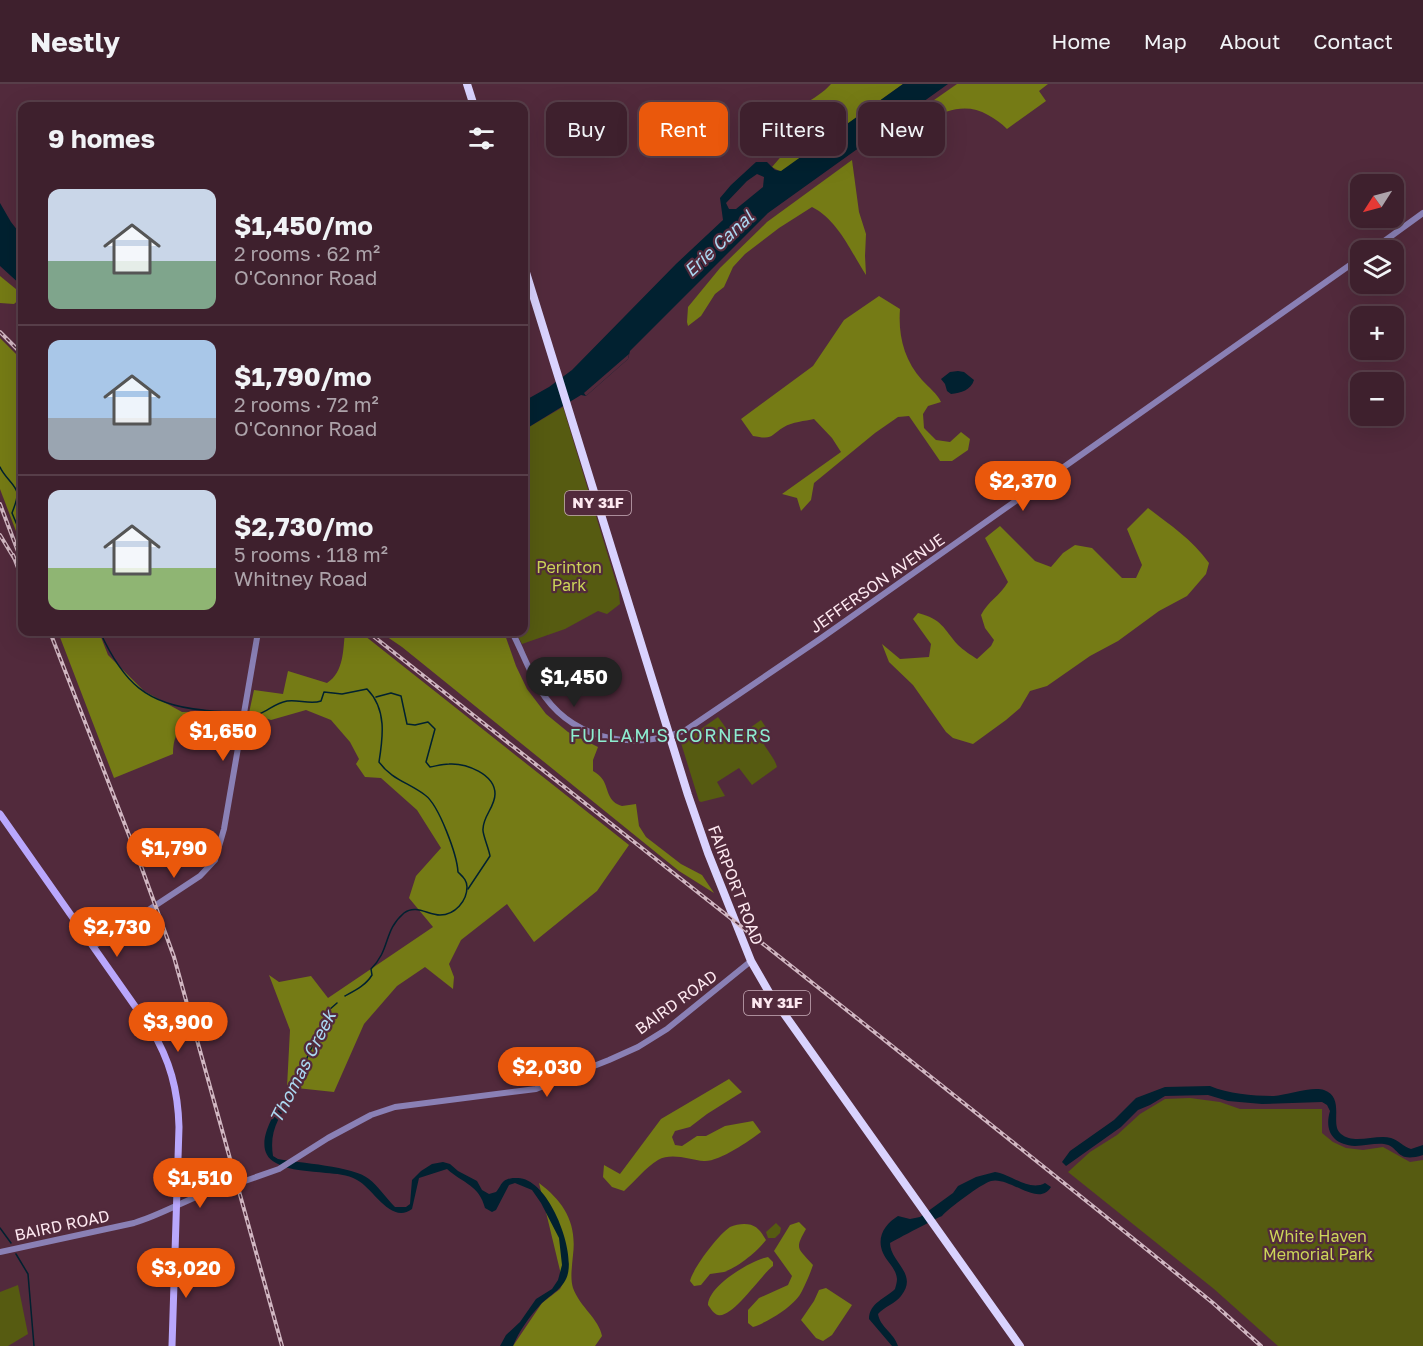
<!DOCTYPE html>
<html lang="en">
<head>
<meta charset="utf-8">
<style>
  :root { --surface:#3e202d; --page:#492d39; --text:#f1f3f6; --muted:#ada3aa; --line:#573e49; --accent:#ea580c }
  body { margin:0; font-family:"Golos Text",sans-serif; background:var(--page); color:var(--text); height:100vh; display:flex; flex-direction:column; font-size:22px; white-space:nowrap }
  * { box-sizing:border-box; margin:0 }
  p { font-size:20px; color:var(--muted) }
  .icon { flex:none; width:33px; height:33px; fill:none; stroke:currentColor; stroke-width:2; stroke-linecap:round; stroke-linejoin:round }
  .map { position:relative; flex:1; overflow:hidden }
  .sheet { position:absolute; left:18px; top:18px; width:510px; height:534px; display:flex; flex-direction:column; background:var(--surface); border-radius:12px; box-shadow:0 6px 24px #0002,0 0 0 2px var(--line) }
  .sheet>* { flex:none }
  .banner { position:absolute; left:546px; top:18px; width:570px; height:54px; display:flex; gap:12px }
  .needle { width:39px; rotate:234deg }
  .fabs { position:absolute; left:1350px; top:90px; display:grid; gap:12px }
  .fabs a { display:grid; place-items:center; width:54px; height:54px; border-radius:12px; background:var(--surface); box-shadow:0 6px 24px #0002,0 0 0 2px var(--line); font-size:30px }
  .price { position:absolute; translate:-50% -51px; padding:0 14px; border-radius:21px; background:var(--accent); color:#fff; font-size:20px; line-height:39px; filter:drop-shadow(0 2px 3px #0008) }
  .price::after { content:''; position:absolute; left:50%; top:36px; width:18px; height:14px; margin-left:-9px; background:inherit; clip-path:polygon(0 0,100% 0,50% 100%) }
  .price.selected { background:#222; color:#fff }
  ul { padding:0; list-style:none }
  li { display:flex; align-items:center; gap:18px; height:150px; padding:0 30px }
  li+li { border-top:2px solid var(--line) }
  li span { display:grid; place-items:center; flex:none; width:168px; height:120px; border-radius:12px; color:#555 }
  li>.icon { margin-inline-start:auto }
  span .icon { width:72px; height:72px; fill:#fffc; stroke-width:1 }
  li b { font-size:26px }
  h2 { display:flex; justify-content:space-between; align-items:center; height:72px; padding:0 30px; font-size:26px }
  .pill { padding:0 21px; border-radius:12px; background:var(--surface); box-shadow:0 6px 24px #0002,0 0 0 2px var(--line); font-size:21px; line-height:54px }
  .pill.selected { background:var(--accent); color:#fff }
  header { display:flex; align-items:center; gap:36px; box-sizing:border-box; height:84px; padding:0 30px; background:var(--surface); border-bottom:2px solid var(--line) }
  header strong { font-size:28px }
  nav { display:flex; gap:33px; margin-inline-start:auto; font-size:21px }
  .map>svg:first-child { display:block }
  .green { fill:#565b11 }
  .forest { fill:#757b15 }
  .water { fill:#012130; fill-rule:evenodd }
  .pier { fill:#522a3c }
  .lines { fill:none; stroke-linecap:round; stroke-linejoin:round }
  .stream { stroke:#012130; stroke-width:1.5 }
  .tertiary-tunnel { stroke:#6c4657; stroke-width:6; stroke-dasharray:6 3; stroke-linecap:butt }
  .tertiary { stroke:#8a80b5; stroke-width:6 }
  .secondary { stroke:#b9a7fc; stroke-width:7 }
  .primary { stroke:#d9d2fe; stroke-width:8 }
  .rail-casing { stroke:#d1b7c2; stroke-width:4 }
  .rail { stroke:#522a3c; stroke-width:1.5; stroke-dasharray:4.5; stroke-linecap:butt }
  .labels { text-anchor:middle; stroke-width:4.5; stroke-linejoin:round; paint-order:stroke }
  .shield { fill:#522a3c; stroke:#caafba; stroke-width:1.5 }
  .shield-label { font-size:15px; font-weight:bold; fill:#fde8f0 }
  .park-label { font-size:16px; fill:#ccd559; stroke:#522a3c }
  .street-label { font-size:16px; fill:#fde8f0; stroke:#522a3c }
  .water-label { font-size:18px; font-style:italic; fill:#abd8f1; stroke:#522a3c }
  .neighbourhood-label { font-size:18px; letter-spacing:1.5px; fill:#8dedd0; stroke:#522a3c }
</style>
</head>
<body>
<header>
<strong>Nestly</strong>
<nav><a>Home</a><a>Map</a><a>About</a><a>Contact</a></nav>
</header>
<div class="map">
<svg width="1423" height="1262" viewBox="0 0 1423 1262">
  <rect width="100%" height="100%" fill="#522a3c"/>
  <!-- green -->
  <g class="green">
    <path d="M 563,323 L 619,508 L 620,520 L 607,530 L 598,527 L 565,545 L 522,560 L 516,548 L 524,548 L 524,346 Z"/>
    <path d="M 718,633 L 731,651 L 744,643 L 747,646 L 761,636 L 767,645 L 761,651 C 762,663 774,671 777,683 L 752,701 L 739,684 L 717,698 L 725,712 L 701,718 L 699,717 L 681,659 Z"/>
    <path d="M 1190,1014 L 1220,1018 L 1240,1025 L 1322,1025 L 1322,1049 L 1333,1058 L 1346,1064 L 1363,1066 L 1383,1063 L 1410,1078 L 1423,1076 L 1423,1262 L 1278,1262 L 1214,1205 L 1068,1088 L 1090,1068 L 1117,1051 L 1140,1030 L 1165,1015 Z"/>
    <path d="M 776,1139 L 781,1144 L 780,1149 L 775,1154 L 768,1154 L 766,1148 Z"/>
    <path d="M 18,1201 L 28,1250 L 8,1262 L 0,1262 L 0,1208 Z"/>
  </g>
  <!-- forest -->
  <g class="forest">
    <path d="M 831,0 L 903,0 L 781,88 L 772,83 L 791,61 L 777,41 C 792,23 816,17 831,0 Z"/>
    <path d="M 957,0 L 1048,0 L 1039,7 L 1046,17 L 1007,45 C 1001,39 995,35 988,31 C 956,12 924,39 898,55 L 891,46 Z"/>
    <path d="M 852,76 L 859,128 L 866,150 L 865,172 L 866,191 C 851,168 838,136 812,123 L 779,144 L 745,170 L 733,183 L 724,203 L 715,210 L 701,232 L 688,242 L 687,238 L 688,223 L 720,184 L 767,138 Z"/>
    <path d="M 0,192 L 22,210 L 22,213 L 14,220 L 0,219 Z"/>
    <path d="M 879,212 L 900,225 C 898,251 904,276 922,296 C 929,304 937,309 941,318 L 928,322 L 923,330 L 924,344 L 936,356 L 950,358 L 961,348 L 970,355 L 968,366 L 952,377 L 940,377 L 909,332 L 898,333 L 875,349 L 814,399 L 811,416 L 801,427 L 797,414 L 782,410 L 841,368 L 832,354 L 814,335 C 805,337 792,338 784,343 C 769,352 774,356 753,352 L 741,335 L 813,282 L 844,236 Z"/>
    <path d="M 0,254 L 22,276 L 22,463 L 0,405 Z"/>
    <path d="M 1148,424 C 1170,441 1192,455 1209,479 L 1206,490 L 1187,512 L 1159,527 L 1118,557 L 1090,572 L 1047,602 L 1030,607 L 1020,624 L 1006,636 L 973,660 L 953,654 L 946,648 L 913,601 L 889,578 L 882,560 L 900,575 L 929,573 L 931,560 L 913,535 L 918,529 C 942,535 943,544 958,561 C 963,566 971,571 977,575 L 991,562 L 994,556 L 985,544 L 981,531 C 988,517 1000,512 1008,498 L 985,454 L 1000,442 L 1035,477 L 1051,483 L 1063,469 L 1075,461 L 1092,464 L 1122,494 L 1136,494 L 1142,481 L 1127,445 Z"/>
    <path d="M 58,548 L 99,548 L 108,571 L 144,607 L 182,628 L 236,627 L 234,641 L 210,637 L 187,636 C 177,648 173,654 173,670 L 114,694 Z"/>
    <path d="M 345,548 L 360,548 L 629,761 L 597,807 L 534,858 L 507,820 L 461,856 L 449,880 L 454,893 L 453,905 L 425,883 L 397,902 L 364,940 L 334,1008 L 287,1003 L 290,946 L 269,891 L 279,898 L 311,892 L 328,914 L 433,843 L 409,814 L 416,792 L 441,764 L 417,726 L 381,694 L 365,693 L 356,680 L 359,675 L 350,658 L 331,636 L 306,626 L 271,636 L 249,629 L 254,606 L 283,610 L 288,587 L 327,599 C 344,588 343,566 345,548 Z"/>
    <path d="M 380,548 L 406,550 L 408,548 L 504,548 L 516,582 L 527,605 L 546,630 L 568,648 L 598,663 L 593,676 L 593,687 C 609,696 604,706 613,717 C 616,720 619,721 622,722 L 636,720 L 639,742 L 646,753 L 681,780 L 702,791 L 714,809 L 679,787 L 402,563 Z"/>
    <path d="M 729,995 L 742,1008 L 707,1030 L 690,1043 L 675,1047 L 672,1053 L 675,1061 L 682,1062 L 697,1052 L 706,1052 L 725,1042 L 753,1037 L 761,1048 C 749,1057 719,1078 704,1077 C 690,1076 672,1068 658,1076 C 646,1083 635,1097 624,1107 L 612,1103 L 603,1093 L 604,1081 L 620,1090 L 661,1035 Z"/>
    <path d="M 539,1099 C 564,1118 577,1139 573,1171 C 572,1182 570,1194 573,1204 C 580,1223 599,1235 602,1252 L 595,1262 L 513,1262 L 542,1219 L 560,1205 L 563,1199 Z"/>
    <path d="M 799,1138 L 806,1145 C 794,1166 798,1164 813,1181 C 810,1190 806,1199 802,1207 C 795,1222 768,1238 753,1243 L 748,1239 L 748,1226 L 759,1214 L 788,1201 L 792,1192 L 774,1167 L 790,1141 Z"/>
    <path d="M 744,1140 C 756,1140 760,1146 766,1156 C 758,1167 737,1184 724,1188 C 719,1189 715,1189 710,1190 L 701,1201 L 694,1202 L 690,1197 C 693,1184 718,1151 730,1143 C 734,1141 740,1140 744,1140 Z"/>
    <path d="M 768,1173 L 773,1178 L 773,1182 C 762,1190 732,1235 718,1231 C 714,1230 711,1225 708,1221 C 708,1202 751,1176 768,1173 Z"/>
    <path d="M 826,1204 L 852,1221 L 832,1251 L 823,1257 L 816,1254 L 801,1236 L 814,1217 L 819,1206 Z"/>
  </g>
  <!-- water -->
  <g class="water">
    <path d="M 903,0 L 948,0 L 768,129 L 630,267 L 628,275 L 586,312 L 581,311 L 524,346 L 524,317 L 549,303 L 572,286 L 676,180 L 723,136 L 720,114 L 731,101 L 756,78 L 767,78 L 775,86 L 781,87 ZM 757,90 L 764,93 L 763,103 L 736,125 L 729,125 L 726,119 L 747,97 Z"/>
    <path d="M 0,119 L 11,138 L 22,152 L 22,202 L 0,182 Z"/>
    <path d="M 958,287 L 964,288 L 974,296 C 971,306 961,309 951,310 L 947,307 L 945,300 L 941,295 L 950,288 Z"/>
    <path d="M 1210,1002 C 1229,1010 1253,1012 1274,1012 C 1287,1011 1312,1002 1324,1006 C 1346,1014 1329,1041 1341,1050 C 1354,1061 1376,1050 1391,1054 C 1398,1056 1404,1063 1411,1065 L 1423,1061 L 1423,1071 C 1395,1080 1400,1062 1384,1060 C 1375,1059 1365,1062 1355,1062 C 1333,1061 1324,1047 1330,1027 L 1327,1021 L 1322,1018 L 1262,1020 L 1228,1017 L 1208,1011 L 1165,1012 L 1150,1021 L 1138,1026 L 1121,1043 L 1066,1082 L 1062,1078 L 1070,1067 L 1114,1036 L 1136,1014 L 1165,1003 Z"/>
    <path d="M 287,1010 L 292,1013 C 279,1033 269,1047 273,1072 L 278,1075 C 298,1079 354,1082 369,1095 C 378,1102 386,1114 395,1123 L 406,1123 L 410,1120 L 412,1096 L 421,1087 L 432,1080 L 443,1078 L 450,1080 L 458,1087 L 477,1097 L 482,1106 L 489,1110 L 496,1108 C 499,1105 501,1099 504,1097 C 508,1094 513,1094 518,1094 C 548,1095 574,1162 568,1189 C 565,1204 551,1210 541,1220 C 530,1232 519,1247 513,1262 L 500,1262 L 506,1251 L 520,1238 L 536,1215 L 552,1205 L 558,1196 L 562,1181 L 559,1154 L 541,1119 L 532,1106 L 515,1099 L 509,1101 L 496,1126 L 492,1128 L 485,1124 C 479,1101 464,1100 447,1085 L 419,1094 L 412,1125 C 391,1141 373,1104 357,1096 C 347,1090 336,1090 326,1089 C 310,1087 290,1087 276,1079 C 249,1065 276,1026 287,1010 Z"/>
    <path d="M 995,1088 C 1011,1090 1029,1108 1045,1099 L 1051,1103 C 1039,1124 1009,1092 991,1097 C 981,1100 949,1124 942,1132 C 939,1133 895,1156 890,1159 C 890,1178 919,1190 901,1212 C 896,1219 884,1223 878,1230 C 880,1243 894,1249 898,1262 L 892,1262 L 869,1235 C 869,1219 886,1214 895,1205 C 896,1201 897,1198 897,1195 C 896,1184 887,1178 883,1169 C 876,1153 885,1140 898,1132 L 910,1135 L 920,1133 L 953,1109 L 958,1102 L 976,1093 Z"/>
  </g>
  <!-- pier -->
  <path class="pier" d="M 629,270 L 628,275 L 586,312 L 584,309 Z"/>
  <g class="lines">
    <!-- stream -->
    <g class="stream">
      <path d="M 0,383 C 4,393 17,402 17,409 C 18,415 14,423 12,429 L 22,453"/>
      <path d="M 100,548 C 123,598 146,621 203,626 C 216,628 228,627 240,630"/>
      <path d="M 376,613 L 391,609 L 401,612 L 407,640 L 415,641 L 428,638 L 435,645 L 426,678 L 430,683 C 436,682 443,680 449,680 C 466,679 495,690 495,710 C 495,723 483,732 483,745 C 482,749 489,765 490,772 L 468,805"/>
      <path d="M 245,631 C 264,634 270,620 287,617 C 298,615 310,621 321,617 L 324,608 L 342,610 L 367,605 C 387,625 383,653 379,678 C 391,695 409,699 425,711 C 439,721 457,771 458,788 C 463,793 467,796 467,803 C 467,817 455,831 440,831 C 428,831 416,820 404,829 C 383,847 391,865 371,885 L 372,891 C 366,901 356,906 345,912"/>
      <path d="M 290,1011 L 329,926 L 337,919"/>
      <path d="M 0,1144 L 11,1159"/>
      <path d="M 16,1170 L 28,1190 L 34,1262"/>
    </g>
    <!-- tertiary-tunnel -->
    <path class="tertiary-tunnel" d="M 229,1102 L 242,1098"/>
    <!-- tertiary -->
    <g class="tertiary">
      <path d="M 1372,166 L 1423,129"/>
      <path d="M 512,548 C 523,569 531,593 545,613 C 578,658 637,666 686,646 L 820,555 L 1360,174"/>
      <path d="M 94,862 L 200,792 L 215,776 L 224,745 L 258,548"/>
      <path d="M 179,1084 C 184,1104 189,1108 209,1106"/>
      <path d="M 242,1098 L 279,1085 L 328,1054 L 371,1031 L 395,1023 L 536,1005 L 609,976 L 638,963 L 667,945 L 751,877"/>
      <path d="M 0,1168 L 134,1139 C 167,1129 196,1109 229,1102"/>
    </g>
    <!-- secondary -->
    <path class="secondary" d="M 0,730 L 151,945 C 170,976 178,1006 179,1043 L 172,1262"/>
    <!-- primary -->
    <g class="primary">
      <path d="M 467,0 L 474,22"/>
      <path d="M 524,182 L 688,711 L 708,769 L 751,877 L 770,910 L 1020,1262"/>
    </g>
    <defs>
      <g id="rail">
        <path d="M 0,248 L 22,270"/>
        <path d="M 0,420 L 22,478"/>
        <path d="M 0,451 L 14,474"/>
        <path d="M 13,471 L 22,494"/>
        <path d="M 50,548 L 141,782 L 174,873 L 282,1262"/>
        <path d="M 368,548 C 650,771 933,992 1213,1219 L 1261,1262"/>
      </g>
    </defs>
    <!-- rail casing -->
    <use href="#rail" class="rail-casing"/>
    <!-- rail -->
    <use href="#rail" class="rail"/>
  </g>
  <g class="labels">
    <!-- shield labels -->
    <g class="shield">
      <rect x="565" y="407" width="66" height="24" rx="4.5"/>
      <rect x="744" y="907" width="66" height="24" rx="4.5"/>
    </g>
    <g class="shield-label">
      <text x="598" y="424">NY 31F</text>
      <text x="777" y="924">NY 31F</text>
    </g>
    <!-- park labels -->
    <g class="park-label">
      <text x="569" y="489">Perinton<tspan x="569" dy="18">Park</tspan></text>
      <text x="1318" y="1158">White Haven<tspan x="1318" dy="18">Memorial Park</tspan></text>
    </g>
    <!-- street labels -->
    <g class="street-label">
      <text transform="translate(877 499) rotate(-35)" y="6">JEFFERSON AVENUE</text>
      <text transform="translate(736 801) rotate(69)" y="6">FAIRPORT ROAD</text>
      <text transform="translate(676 918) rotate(-36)" y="6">BAIRD ROAD</text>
      <text transform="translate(62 1141) rotate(-12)" y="6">BAIRD ROAD</text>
    </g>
    <!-- water labels -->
    <g class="water-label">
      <text transform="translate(719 160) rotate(-43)" y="6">Erie Canal</text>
      <text transform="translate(303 983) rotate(-63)" y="6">Thomas Creek</text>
    </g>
    <!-- neighbourhood labels -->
    <g class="neighbourhood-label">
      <text x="671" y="658">FULLAM'S CORNERS</text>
    </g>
  </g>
</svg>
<div class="fabs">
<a><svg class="needle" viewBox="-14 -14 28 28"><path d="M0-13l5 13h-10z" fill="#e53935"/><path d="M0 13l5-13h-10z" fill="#ada3aa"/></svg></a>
<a><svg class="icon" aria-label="layers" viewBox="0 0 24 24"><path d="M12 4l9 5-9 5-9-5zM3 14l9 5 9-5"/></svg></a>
<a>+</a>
<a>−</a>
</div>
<b class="price" style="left:1023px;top:428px">$2,370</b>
<b class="price selected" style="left:574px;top:624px">$1,450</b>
<b class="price" style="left:223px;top:678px">$1,650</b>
<b class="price" style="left:174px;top:795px">$1,790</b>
<b class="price" style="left:117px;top:874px">$2,730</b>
<b class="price" style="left:178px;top:969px">$3,900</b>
<b class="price" style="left:547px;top:1014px">$2,030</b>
<b class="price" style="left:200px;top:1125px">$1,510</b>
<b class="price" style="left:186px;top:1215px">$3,020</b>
<div class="banner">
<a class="pill">Buy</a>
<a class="pill selected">Rent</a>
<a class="pill">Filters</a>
<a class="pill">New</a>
</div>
<section class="sheet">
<h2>9 homes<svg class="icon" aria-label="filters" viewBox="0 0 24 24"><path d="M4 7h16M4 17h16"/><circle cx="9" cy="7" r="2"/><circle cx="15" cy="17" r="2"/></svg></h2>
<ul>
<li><span style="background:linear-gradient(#c9d6e8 60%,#7fa58c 0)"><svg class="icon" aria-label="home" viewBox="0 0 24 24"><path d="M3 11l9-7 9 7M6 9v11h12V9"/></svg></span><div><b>$1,450/mo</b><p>2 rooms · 62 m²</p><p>O'Connor Road</p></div></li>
<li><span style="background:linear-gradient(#a9c7e8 65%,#9aa5b1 0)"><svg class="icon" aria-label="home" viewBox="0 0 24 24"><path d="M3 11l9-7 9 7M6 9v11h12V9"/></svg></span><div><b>$1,790/mo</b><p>2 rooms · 72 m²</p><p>O'Connor Road</p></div></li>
<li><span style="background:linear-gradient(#c9d6e8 65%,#8fb573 0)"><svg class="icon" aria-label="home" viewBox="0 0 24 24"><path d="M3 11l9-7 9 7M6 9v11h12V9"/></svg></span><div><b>$2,730/mo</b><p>5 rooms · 118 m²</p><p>Whitney Road</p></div></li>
</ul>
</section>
</div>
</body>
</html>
